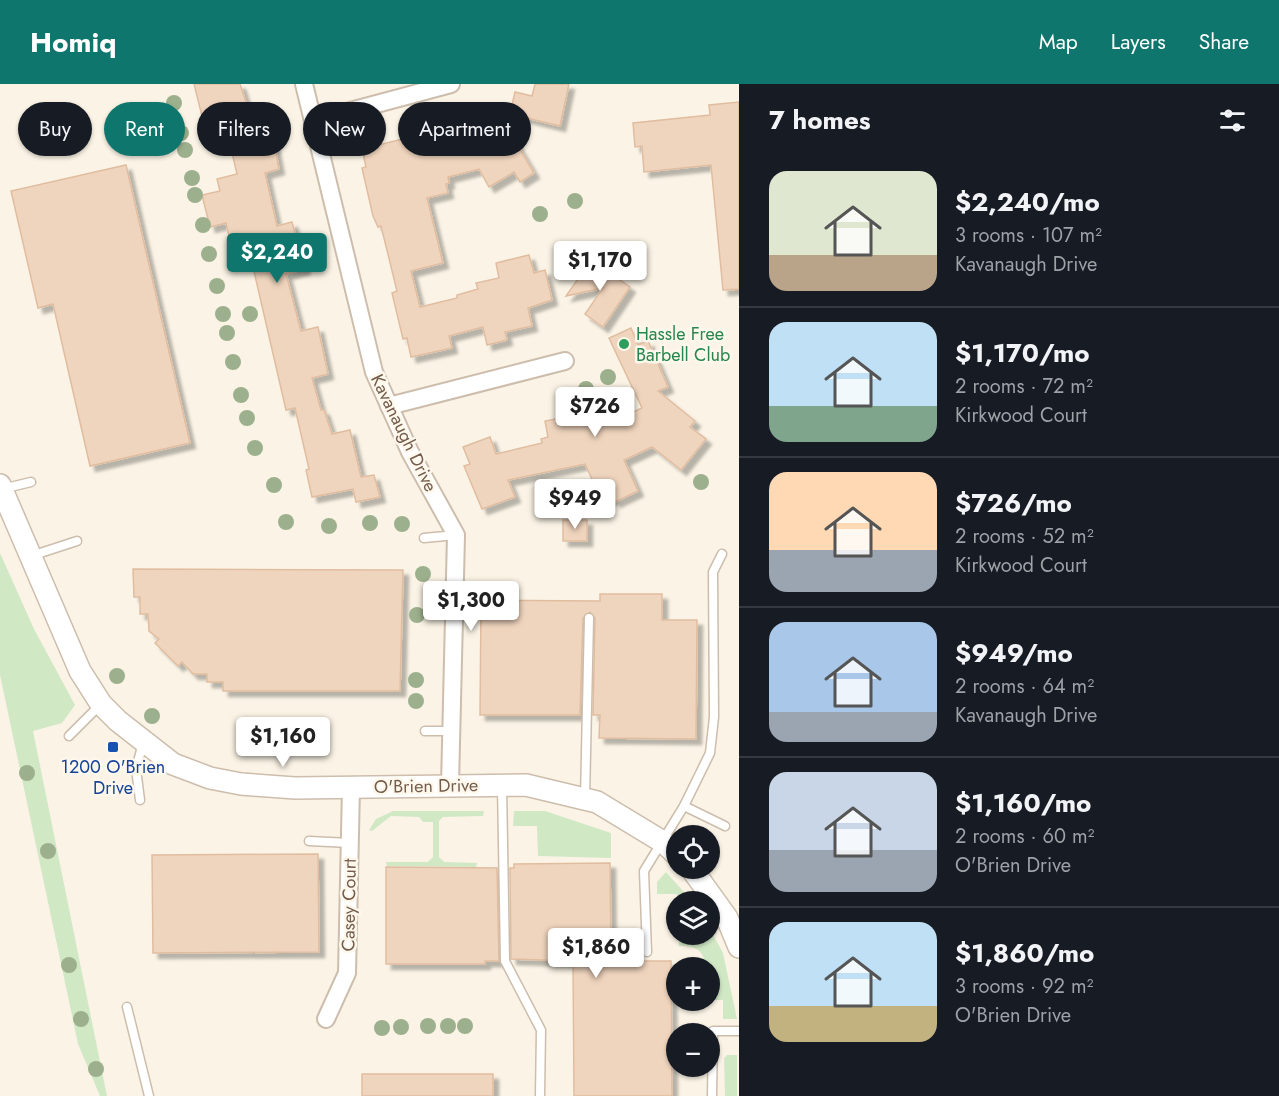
<!DOCTYPE html>
<html lang="en">
<head>
<meta charset="utf-8">
<style>
  :root { --surface:#171b24; --page:#20242c; --text:#f1f3f6; --muted:#9ea1a6; --line:#363941; --accent:#0f766e }
  body { margin:0; font-family:Jost,sans-serif; background:var(--page); color:var(--text); height:100vh; display:flex; flex-direction:column; font-size:22px; white-space:nowrap }
  * { box-sizing:border-box; margin:0 }
  p { font-size:20px; color:var(--muted) }
  .icon { flex:none; width:33px; height:33px; fill:none; stroke:currentColor; stroke-width:2; stroke-linecap:round; stroke-linejoin:round }
  .map { position:relative; flex:1; overflow:hidden }
  .sheet { display:flex; flex-direction:column; background:var(--surface); width:540px }
  .sheet>* { flex:none }
  .top-card { position:absolute; left:18px; top:18px; width:570px; height:54px; display:flex; gap:12px }
  .buttons { position:absolute; left:666px; top:741px; display:grid; gap:12px }
  .buttons a { display:grid; place-items:center; width:54px; height:54px; border-radius:50%; background:var(--surface); box-shadow:0 2px 4px #0004; font-size:30px }
  .price { position:absolute; translate:-50% -51px; padding:0 14px; border-radius:6px; background:#fff; color:#222; font-size:20px; line-height:39px; filter:drop-shadow(0 2px 3px #0008) }
  .price::after { content:''; position:absolute; left:50%; top:36px; width:18px; height:14px; margin-left:-9px; background:inherit; clip-path:polygon(0 0,100% 0,50% 100%) }
  .price.active { background:var(--accent); color:#fff }
  ul { padding:0; list-style:none }
  li { display:flex; align-items:center; gap:18px; height:150px; padding:0 30px }
  li+li { border-top:2px solid var(--line) }
  li span { display:grid; place-items:center; flex:none; width:168px; height:120px; border-radius:18px; color:#555 }
  li>.icon { margin-inline-start:auto }
  span .icon { width:72px; height:72px; fill:#fffc; stroke-width:1 }
  li b { font-size:26px }
  h2 { display:flex; justify-content:space-between; align-items:center; height:72px; padding:0 30px; font-size:26px }
  .tag { padding:0 21px; border-radius:27px; background:var(--surface); box-shadow:0 2px 4px #0004; font-size:21px; line-height:54px }
  .tag.active { background:var(--accent); color:#fff }
  header { display:flex; align-items:center; gap:36px; box-sizing:border-box; height:84px; padding:0 30px; background:var(--accent); color:#fff }
  header strong { font-size:28px }
  nav { display:flex; gap:33px; margin-inline-start:auto; font-size:21px }
  main { display:flex; flex:1; min-height:0 }
  .map>svg:first-child { display:block }
  .green { fill:#d1e8c5 }
  .building { fill:#f0d5be; stroke:#e1bda0; stroke-width:1.5; filter:url(#shadow) }
  .lines { fill:none; stroke-linecap:round; stroke-linejoin:round }
  .service-casing { stroke:#cdbdac; stroke-width:11 }
  .minor-casing { stroke:#cdbdac; stroke-width:20 }
  .tertiary-casing { stroke:#cdbdac; stroke-width:24 }
  .service { stroke:#fff; stroke-width:8 }
  .minor { stroke:#fff; stroke-width:16 }
  .tertiary { stroke:#fff; stroke-width:21 }
  .tree { fill:#9db08d }
  .leisure-dot { fill:#2e9e5b; stroke:#fef8ec; stroke-width:2 }
  .transit-dot { fill:#1a4fb4; stroke:#fef8ec; stroke-width:2 }
  .labels { text-anchor:middle; stroke-width:5; stroke-linejoin:round; paint-order:stroke }
  .leisure-label { font-size:18px; fill:#27864d; stroke:#fef8ec; text-anchor:start }
  .street-label { font-size:18px; fill:#735c4c; stroke:#fef8ec }
  .transit-label { font-size:18px; fill:#164399; stroke:#fef8ec }
</style>
</head>
<body>
<header>
<strong>Homiq</strong>
<nav><a>Map</a><a>Layers</a><a>Share</a></nav>
</header>
<main>
<div class="map">
<svg width="739" height="1012" viewBox="0 0 739 1012">
  <defs>
    <filter id="shadow"><feDropShadow dx="5.5" dy="5.5" stdDeviation="1.5" flood-color="#0004"/></filter>
  </defs>
  <rect width="100%" height="100%" fill="#fbf4e6"/>
  <!-- green -->
  <g class="green">
    <path d="M 0,469 L 34,545 L 75,621 L 62,639 L 33,647 L 107,1012 L 100,1012 L 78,960 L 0,591 Z"/>
    <path d="M 393,727 L 484,727 L 483,732 L 443,733 L 439,737 L 439,773 L 444,778 L 477,779 L 476,783 L 387,782 L 386,778 L 428,778 L 433,773 L 433,738 L 423,738 L 419,733 L 391,732 L 372,747 L 369,746 L 376,735 Z"/>
    <path d="M 514,727 L 545,727 L 611,749 L 611,774 L 538,772 L 537,742 L 513,742 Z"/>
    <path d="M 666,788 L 692,817 L 678,817 L 677,810 L 657,810 L 657,798 Z"/>
    <path d="M 710,845 L 723,869 L 737,935 L 723,935 L 723,916 L 710,916 L 710,884 L 706,883 C 704,866 695,861 679,862 L 679,851 L 710,850 Z"/>
    <path d="M 727,971 L 737,971 L 737,1012 L 725,1012 L 724,974 Z"/>
  </g>
  <!-- building -->
  <g class="building">
    <path d="M 194,0 L 240,0 L 254,43 L 270,39 L 279,85 L 265,89 L 277,142 L 292,138 L 305,185 L 286,190 L 301,247 L 318,243 L 328,290 L 312,294 L 321,326 L 324,326 L 332,350 L 350,346 L 361,393 L 374,391 L 380,413 L 356,418 L 353,405 L 312,413 L 306,386 L 309,385 L 295,324 L 286,326 L 250,170 L 234,174 L 226,139 L 210,143 L 202,111 L 220,107 L 217,95 L 237,90 L 229,56 L 209,60 Z"/>
    <path d="M 535,0 L 569,0 L 560,42 L 510,30 L 515,8 L 532,12 Z"/>
    <path d="M 739,18 L 739,205 L 723,206 L 711,81 L 644,88 L 642,62 L 635,63 L 633,39 L 710,31 L 709,21 Z"/>
    <path d="M 502,35 L 534,89 L 520,98 L 514,88 L 489,103 L 479,85 L 448,93 L 449,99 L 446,100 L 448,109 L 427,114 L 443,179 L 411,187 L 420,223 L 457,214 L 457,211 L 478,205 L 476,199 L 499,194 L 496,179 L 529,171 L 534,189 L 545,186 L 552,216 L 528,224 L 532,242 L 505,248 L 507,256 L 487,261 L 483,243 L 449,252 L 452,264 L 411,273 L 407,254 L 403,255 L 392,209 L 397,207 L 381,142 L 378,143 L 373,132 L 362,84 L 366,83 L 362,65 L 411,53 L 410,49 L 432,44 L 435,58 L 458,52 L 460,60 Z"/>
    <path d="M 126,81 L 190,359 L 90,382 L 53,220 L 38,224 L 11,107 Z"/>
    <path d="M 591,176 L 630,203 L 603,243 L 585,230 L 603,204 L 566,212 Z"/>
    <path d="M 631,244 L 638,261 L 648,257 L 668,303 L 658,307 L 695,337 L 690,343 L 706,355 L 681,386 L 652,363 L 624,376 L 638,407 L 615,418 L 613,414 L 603,419 L 585,380 L 508,396 L 515,413 L 482,425 L 464,382 L 470,380 L 463,363 L 490,353 L 496,370 L 542,359 L 541,355 L 548,353 L 545,337 L 566,333 L 567,338 L 596,325 L 603,342 L 642,324 L 609,254 Z"/>
    <rect x="563" y="436" width="24" height="21"/>
    <path d="M 133,485 L 403,486 L 400,607 L 223,607 L 223,598 L 207,598 L 207,590 L 193,590 L 182,578 L 178,582 L 155,559 L 159,555 L 149,547 L 148,530 L 140,530 L 140,513 L 134,513 Z"/>
    <path d="M 600,510 L 662,510 L 662,536 L 697,536 L 696,655 L 599,654 L 600,631 L 593,631 L 595,534 L 590,528 L 583,534 L 580,631 L 480,631 L 481,516 L 600,517 Z"/>
    <path d="M 318,770 L 319,868 L 153,869 L 152,771 Z"/>
    <path d="M 610,779 L 611,877 L 671,877 L 672,1012 L 574,1012 L 573,877 L 511,875 L 510,784 L 514,784 L 514,780 Z"/>
    <path d="M 386,783 L 497,784 L 499,877 L 485,877 L 485,880 L 386,880 Z"/>
    <rect x="362" y="990" width="131" height="22"/>
  </g>
  <g class="lines">
    <defs>
      <g id="service">
        <path d="M 2,405 L 31,398"/>
        <path d="M 424,454 L 456,451"/>
        <path d="M 31,472 L 77,457"/>
        <path d="M 425,647 L 452,647"/>
        <path d="M 69,652 L 101,620"/>
        <path d="M 502,701 L 505,877 L 541,946 L 540,1012"/>
        <path d="M 585,714 L 589,534"/>
        <path d="M 140,716 L 136,685 L 143,659"/>
        <path d="M 684,722 L 725,742"/>
        <path d="M 309,757 L 350,759"/>
        <path d="M 647,868 L 644,787 L 684,722 L 710,669 L 714,633 L 713,488 L 722,470"/>
        <path d="M 127,923 L 149,1012"/>
        <path d="M 712,1012 L 713,947 L 739,947"/>
      </g>
      <g id="minor">
        <path d="M 304,0 L 374,288 L 410,368 L 456,451 L 450,701"/>
        <path d="M 313,37 L 451,0"/>
        <path d="M 389,322 L 565,277"/>
        <path d="M 326,935 L 347,889 L 351,703"/>
      </g>
      <g id="tertiary">
        <path d="M 0,401 L 80,587 L 101,620 L 118,637 L 173,680 L 210,694 L 241,700 L 295,704 L 526,701 L 597,718 L 663,758 L 676,770"/>
        <path d="M 691,784 L 727,834 L 739,863"/>
      </g>
    </defs>
    <!-- service casing -->
    <use href="#service" class="service-casing"/>
    <!-- minor casing -->
    <use href="#minor" class="minor-casing"/>
    <!-- tertiary casing -->
    <use href="#tertiary" class="tertiary-casing"/>
    <!-- service -->
    <use href="#service" class="service"/>
    <!-- minor -->
    <use href="#minor" class="minor"/>
    <!-- tertiary -->
    <use href="#tertiary" class="tertiary"/>
  </g>
  <!-- trees -->
  <g class="tree">
    <circle cx="174" cy="19" r="8"/>
    <circle cx="181" cy="49" r="8"/>
    <circle cx="185" cy="66" r="8"/>
    <circle cx="192" cy="94" r="8"/>
    <circle cx="195" cy="111" r="8"/>
    <circle cx="575" cy="117" r="8"/>
    <circle cx="540" cy="130" r="8"/>
    <circle cx="203" cy="141" r="8"/>
    <circle cx="209" cy="170" r="8"/>
    <circle cx="217" cy="202" r="8"/>
    <circle cx="223" cy="230" r="8"/>
    <circle cx="250" cy="230" r="8"/>
    <circle cx="227" cy="249" r="8"/>
    <circle cx="233" cy="278" r="8"/>
    <circle cx="608" cy="293" r="8"/>
    <circle cx="586" cy="305" r="8"/>
    <circle cx="241" cy="311" r="8"/>
    <circle cx="247" cy="334" r="8"/>
    <circle cx="255" cy="364" r="8"/>
    <circle cx="701" cy="398" r="8"/>
    <circle cx="274" cy="401" r="8"/>
    <circle cx="286" cy="438" r="8"/>
    <circle cx="370" cy="439" r="8"/>
    <circle cx="402" cy="440" r="8"/>
    <circle cx="329" cy="442" r="8"/>
    <circle cx="423" cy="490" r="8"/>
    <circle cx="417" cy="531" r="8"/>
    <circle cx="117" cy="592" r="8"/>
    <circle cx="416" cy="596" r="8"/>
    <circle cx="416" cy="617" r="8"/>
    <circle cx="152" cy="632" r="8"/>
    <circle cx="27" cy="689" r="8"/>
    <circle cx="48" cy="767" r="8"/>
    <circle cx="69" cy="881" r="8"/>
    <circle cx="81" cy="935" r="8"/>
    <circle cx="428" cy="942" r="8"/>
    <circle cx="448" cy="942" r="8"/>
    <circle cx="465" cy="942" r="8"/>
    <circle cx="401" cy="943" r="8"/>
    <circle cx="382" cy="944" r="8"/>
    <circle cx="96" cy="985" r="8"/>
  </g>
  <!-- markers -->
  <circle class="leisure-dot" cx="624" cy="260" r="6"/>
  <rect class="transit-dot" x="107" y="657" width="12" height="12" rx="3"/>
  <g class="labels">
    <!-- leisure labels -->
    <g class="leisure-label">
      <text x="636" y="256">Hassle Free<tspan x="636" dy="21">Barbell Club</tspan></text>
    </g>
    <!-- street labels -->
    <g class="street-label">
      <text transform="translate(404 349) rotate(64)" y="6">Kavanaugh Drive</text>
      <text transform="translate(426 702) rotate(-1)" y="6">O'Brien Drive</text>
      <text transform="translate(349 821) rotate(-89)" y="6">Casey Court</text>
    </g>
    <!-- transit labels -->
    <g class="transit-label">
      <text x="113" y="689">1200 O'Brien<tspan x="113" dy="21">Drive</tspan></text>
    </g>
  </g>
</svg>
<div class="buttons">
<a><svg class="icon" aria-label="locate" viewBox="0 0 24 24"><circle cx="12" cy="12" r="6"/><path d="M12 2v4M12 18v4M2 12h4M18 12h4"/></svg></a>
<a><svg class="icon" aria-label="layers" viewBox="0 0 24 24"><path d="M12 4l9 5-9 5-9-5zM3 14l9 5 9-5"/></svg></a>
<a>+</a>
<a>−</a>
</div>
<b class="price active" style="left:277px;top:200px">$2,240</b>
<b class="price" style="left:600px;top:208px">$1,170</b>
<b class="price" style="left:595px;top:354px">$726</b>
<b class="price" style="left:575px;top:446px">$949</b>
<b class="price" style="left:471px;top:548px">$1,300</b>
<b class="price" style="left:283px;top:684px">$1,160</b>
<b class="price" style="left:596px;top:895px">$1,860</b>
<div class="top-card">
<a class="tag">Buy</a>
<a class="tag active">Rent</a>
<a class="tag">Filters</a>
<a class="tag">New</a>
<a class="tag">Apartment</a>
</div>
</div>
<section class="sheet">
<h2>7 homes<svg class="icon" aria-label="filters" viewBox="0 0 24 24"><path d="M4 7h16M4 17h16"/><circle cx="9" cy="7" r="2"/><circle cx="15" cy="17" r="2"/></svg></h2>
<ul>
<li><span style="background:linear-gradient(#dfe7d0 70%,#b9a48a 0)"><svg class="icon" aria-label="home" viewBox="0 0 24 24"><path d="M3 11l9-7 9 7M6 9v11h12V9"/></svg></span><div><b>$2,240/mo</b><p>3 rooms · 107 m²</p><p>Kavanaugh Drive</p></div></li>
<li><span style="background:linear-gradient(#bfe0f5 70%,#7fa58c 0)"><svg class="icon" aria-label="home" viewBox="0 0 24 24"><path d="M3 11l9-7 9 7M6 9v11h12V9"/></svg></span><div><b>$1,170/mo</b><p>2 rooms · 72 m²</p><p>Kirkwood Court</p></div></li>
<li><span style="background:linear-gradient(#ffd9b3 65%,#9aa5b1 0)"><svg class="icon" aria-label="home" viewBox="0 0 24 24"><path d="M3 11l9-7 9 7M6 9v11h12V9"/></svg></span><div><b>$726/mo</b><p>2 rooms · 52 m²</p><p>Kirkwood Court</p></div></li>
<li><span style="background:linear-gradient(#a9c7e8 75%,#9aa5b1 0)"><svg class="icon" aria-label="home" viewBox="0 0 24 24"><path d="M3 11l9-7 9 7M6 9v11h12V9"/></svg></span><div><b>$949/mo</b><p>2 rooms · 64 m²</p><p>Kavanaugh Drive</p></div></li>
<li><span style="background:linear-gradient(#c9d6e8 65%,#9aa5b1 0)"><svg class="icon" aria-label="home" viewBox="0 0 24 24"><path d="M3 11l9-7 9 7M6 9v11h12V9"/></svg></span><div><b>$1,160/mo</b><p>2 rooms · 60 m²</p><p>O'Brien Drive</p></div></li>
<li><span style="background:linear-gradient(#bfe0f5 70%,#c2b280 0)"><svg class="icon" aria-label="home" viewBox="0 0 24 24"><path d="M3 11l9-7 9 7M6 9v11h12V9"/></svg></span><div><b>$1,860/mo</b><p>3 rooms · 92 m²</p><p>O'Brien Drive</p></div></li>
</ul>
</section>
</main>
</body>
</html>
